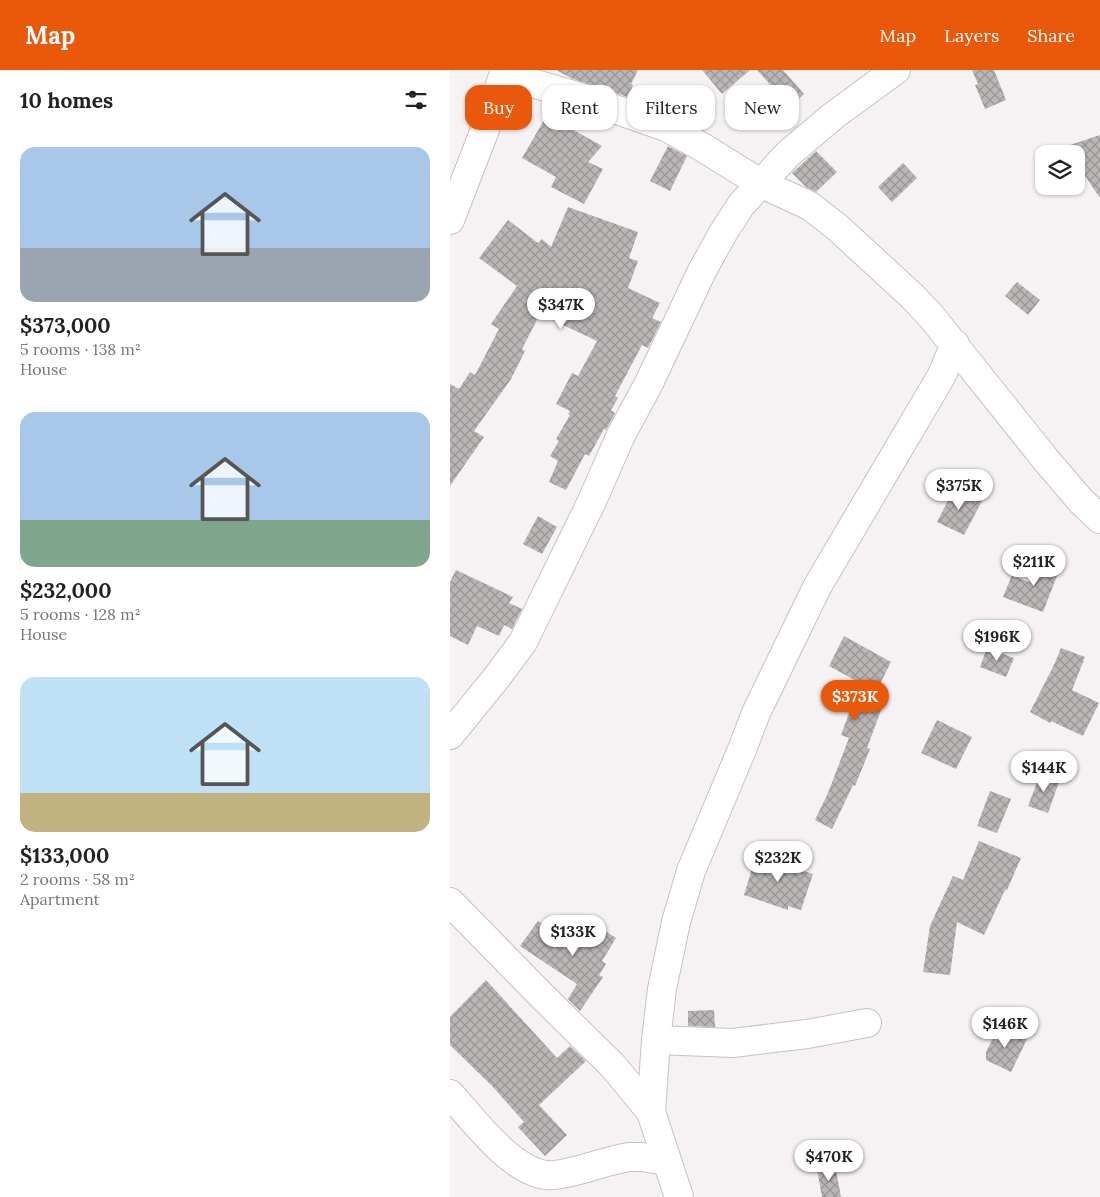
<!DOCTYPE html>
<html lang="en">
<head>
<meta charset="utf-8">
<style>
  :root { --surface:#fff; --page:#f6f6f6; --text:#222; --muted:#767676; --accent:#ea580c }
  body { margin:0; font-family:Lora,serif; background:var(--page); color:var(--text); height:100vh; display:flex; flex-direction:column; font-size:19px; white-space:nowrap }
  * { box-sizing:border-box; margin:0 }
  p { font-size:16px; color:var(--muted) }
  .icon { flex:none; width:28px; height:28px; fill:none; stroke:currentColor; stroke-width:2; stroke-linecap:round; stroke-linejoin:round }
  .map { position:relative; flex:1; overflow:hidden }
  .sheet { display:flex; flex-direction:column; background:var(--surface); width:450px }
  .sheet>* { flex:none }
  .guide { position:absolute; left:15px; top:15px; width:475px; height:45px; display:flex; gap:10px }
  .controls { position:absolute; left:585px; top:75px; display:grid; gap:10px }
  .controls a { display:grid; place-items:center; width:50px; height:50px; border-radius:10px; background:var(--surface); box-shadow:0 1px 4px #0004; font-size:25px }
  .price { position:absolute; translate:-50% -42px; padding:0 11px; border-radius:18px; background:#fff; color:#222; font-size:16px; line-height:32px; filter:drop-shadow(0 1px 2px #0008) }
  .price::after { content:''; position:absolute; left:50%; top:30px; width:15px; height:11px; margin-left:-8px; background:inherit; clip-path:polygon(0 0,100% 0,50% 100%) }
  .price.selected { background:var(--accent); color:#fff }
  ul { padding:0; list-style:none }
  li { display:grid; align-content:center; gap:10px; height:265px; padding:0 20px }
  li span { display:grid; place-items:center; height:155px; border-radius:15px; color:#555 }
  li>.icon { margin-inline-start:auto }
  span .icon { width:90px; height:90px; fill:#fffc; stroke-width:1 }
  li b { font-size:21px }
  h2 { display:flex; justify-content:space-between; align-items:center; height:60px; padding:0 20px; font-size:21px }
  .pill { padding:0 18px; border-radius:15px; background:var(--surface); box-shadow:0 1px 4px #0004; font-size:18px; line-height:45px }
  .pill.selected { background:var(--accent); color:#fff }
  header { display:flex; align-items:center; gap:30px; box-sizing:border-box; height:70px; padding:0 25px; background:var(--accent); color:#fff }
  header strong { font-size:24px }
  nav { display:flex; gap:28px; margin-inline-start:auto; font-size:18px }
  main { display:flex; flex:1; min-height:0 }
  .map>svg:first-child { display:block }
  .building { fill:url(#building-cross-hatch) }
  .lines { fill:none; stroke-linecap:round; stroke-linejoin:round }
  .minor-casing { stroke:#c6c2c3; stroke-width:30 }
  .minor { stroke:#fff; stroke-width:28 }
</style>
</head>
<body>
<header>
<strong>Map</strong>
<nav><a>Map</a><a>Layers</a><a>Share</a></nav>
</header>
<main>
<section class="sheet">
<h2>10 homes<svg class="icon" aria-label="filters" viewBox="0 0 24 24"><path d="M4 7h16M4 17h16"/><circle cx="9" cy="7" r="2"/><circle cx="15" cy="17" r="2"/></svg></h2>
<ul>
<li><span style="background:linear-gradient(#a9c7e8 65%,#9aa5b1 0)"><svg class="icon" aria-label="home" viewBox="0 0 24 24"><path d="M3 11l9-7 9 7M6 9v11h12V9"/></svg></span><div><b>$373,000</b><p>5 rooms · 138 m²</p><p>House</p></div></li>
<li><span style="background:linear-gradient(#a9c7e8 70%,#7fa58c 0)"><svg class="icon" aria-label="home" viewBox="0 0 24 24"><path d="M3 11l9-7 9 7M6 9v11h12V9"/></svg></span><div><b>$232,000</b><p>5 rooms · 128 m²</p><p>House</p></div></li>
<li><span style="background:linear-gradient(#bfe0f5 75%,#c2b280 0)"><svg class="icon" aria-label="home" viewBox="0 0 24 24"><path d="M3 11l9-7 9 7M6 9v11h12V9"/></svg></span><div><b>$133,000</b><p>2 rooms · 58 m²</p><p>Apartment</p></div></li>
</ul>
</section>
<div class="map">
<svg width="650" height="1127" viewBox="0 0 650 1127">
  <defs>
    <pattern id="building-cross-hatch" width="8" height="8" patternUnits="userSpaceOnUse" patternTransform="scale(1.25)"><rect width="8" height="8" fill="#bab6b5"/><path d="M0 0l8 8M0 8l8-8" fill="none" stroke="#989594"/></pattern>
  </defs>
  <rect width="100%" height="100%" fill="#f6f2f3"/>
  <!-- building -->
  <g class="building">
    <path d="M 106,0 L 188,0 L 181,14 L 183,15 L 178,27 L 123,9 Z"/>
    <path d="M 252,0 L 300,0 L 272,24 Z"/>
    <path d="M 307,0 L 333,0 L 354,24 L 340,37 Z"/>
    <path d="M 522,0 L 544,0 L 556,30 L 535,39 L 525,15 L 528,14 Z"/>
    <path d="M 97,45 L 152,76 L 138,92 L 153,99 L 134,134 L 101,117 L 106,107 L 72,88 Z"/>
    <path d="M 650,65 L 650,128 L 631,100 L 628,101 L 626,84 L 622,84 L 620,75 Z"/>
    <path d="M 218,76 L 237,86 L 220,121 L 200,111 Z"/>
    <path d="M 366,81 L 387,102 L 366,122 L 356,117 L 342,103 Z"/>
    <path d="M 453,93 L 467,108 L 442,132 L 428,117 Z"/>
    <path d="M 118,137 L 188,162 L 179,188 L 188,191 L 178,218 L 210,233 L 202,248 L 211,252 L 198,278 L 192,275 L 165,326 L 168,328 L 161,340 L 165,343 L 156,360 L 154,359 L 139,386 L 135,384 L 116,420 L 99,412 L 108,391 L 100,386 L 109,371 L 106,369 L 120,345 L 118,344 L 120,341 L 106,334 L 122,303 L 128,306 L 147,271 L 90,244 L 72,279 L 75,281 L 61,309 L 24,361 L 34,367 L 0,416 L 0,314 L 9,319 L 20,302 L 25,305 L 49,259 L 41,254 L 67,216 L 29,188 L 58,150 L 88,173 L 92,169 L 101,177 Z"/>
    <path d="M 567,212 L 590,230 L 578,245 L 555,226 Z"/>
    <path d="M 505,417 L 532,431 L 514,465 L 487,452 Z"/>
    <path d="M 88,446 L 107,457 L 92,484 L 73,474 Z"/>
    <path d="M 588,490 L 610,498 L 593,542 L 553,527 L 562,505 L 579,512 Z"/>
    <path d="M 6,500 L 63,527 L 59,533 L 72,539 L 62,559 L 54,555 L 49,566 L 27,556 L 18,575 L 0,566 L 0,512 Z"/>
    <path d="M 394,566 L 441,592 L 422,630 L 433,635 L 417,678 L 420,679 L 405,716 L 403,715 L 382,759 L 365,750 L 378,723 L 399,668 L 391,665 L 410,613 L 379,596 Z"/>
    <path d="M 537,578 L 564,588 L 556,607 L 530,597 Z"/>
    <path d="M 611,578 L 635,587 L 622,620 L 649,633 L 633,666 L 601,651 L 600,653 L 580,642 L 604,595 Z"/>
    <path d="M 487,650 L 522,667 L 506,699 L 471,683 Z"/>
    <path d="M 591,702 L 610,709 L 598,743 L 578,736 Z"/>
    <path d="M 540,721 L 561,729 L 547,763 L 527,756 Z"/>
    <path d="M 529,771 L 571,788 L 557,820 L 555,820 L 534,865 L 507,852 L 500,905 L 473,902 L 480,856 L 503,806 L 513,810 Z"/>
    <path d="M 307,782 L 342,793 L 341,797 L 363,804 L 351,840 L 338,836 L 338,840 L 294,825 Z"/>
    <path d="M 88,851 L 117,872 L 119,869 L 126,873 L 139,851 L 166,868 L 152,891 L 156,894 L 149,905 L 153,907 L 130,941 L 118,929 L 127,914 L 70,876 Z"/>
    <path d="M 36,910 L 107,988 L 120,976 L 136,991 L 89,1035 L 117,1065 L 95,1086 L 68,1057 L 74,1052 L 43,1017 L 0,975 L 0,947 Z"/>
    <path d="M 264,940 L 265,957 L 238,956 L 238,941 Z"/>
    <path d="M 549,956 L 577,969 L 561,1002 L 536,990 L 536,982 Z"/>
    <path d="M 385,1095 L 391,1127 L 372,1127 L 367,1099 Z"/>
  </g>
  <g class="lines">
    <defs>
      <g id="minor">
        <path d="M 55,2 L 79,12 L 133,28 L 216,57 L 252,77 L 310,113 L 360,136 L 387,157 L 462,226 L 481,246 L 596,390 L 631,431 L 650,449"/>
        <path d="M 0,150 L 34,62 L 55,0"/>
        <path d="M 0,665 L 47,607 L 73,572 L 142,431 L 171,365 L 198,315 L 252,201 L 273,163 L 291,135 L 338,84 L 383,46 L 446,0"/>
        <path d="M 0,832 L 92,926 L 163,996 L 201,1042"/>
        <path d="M 206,970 L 283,973 L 357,964 L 417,953"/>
        <path d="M 0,1024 C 24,1050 67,1110 105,1105 C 130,1102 154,1091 179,1087 L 192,1087 L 216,1091"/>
        <path d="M 229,1127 L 201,1042 L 206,970 L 212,919 L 226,852 L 241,801 L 293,677 L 306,643 L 367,517 L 492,305 L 505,274"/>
      </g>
    </defs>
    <!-- minor casing -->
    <use href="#minor" class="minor-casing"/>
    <!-- minor -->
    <use href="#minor" class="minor"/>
  </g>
</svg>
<div class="controls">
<a><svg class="icon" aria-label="layers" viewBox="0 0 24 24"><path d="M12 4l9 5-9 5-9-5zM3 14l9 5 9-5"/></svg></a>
</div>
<b class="price" style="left:111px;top:260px">$347K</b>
<b class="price" style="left:509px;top:441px">$375K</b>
<b class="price" style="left:584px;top:517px">$211K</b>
<b class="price" style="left:547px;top:592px">$196K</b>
<b class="price selected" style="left:405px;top:652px">$373K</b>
<b class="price" style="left:594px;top:723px">$144K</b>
<b class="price" style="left:328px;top:813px">$232K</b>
<b class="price" style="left:123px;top:887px">$133K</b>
<b class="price" style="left:555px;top:979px">$146K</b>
<b class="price" style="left:379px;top:1112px">$470K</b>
<div class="guide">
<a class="pill selected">Buy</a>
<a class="pill">Rent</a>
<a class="pill">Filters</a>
<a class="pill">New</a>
</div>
</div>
</main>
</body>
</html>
